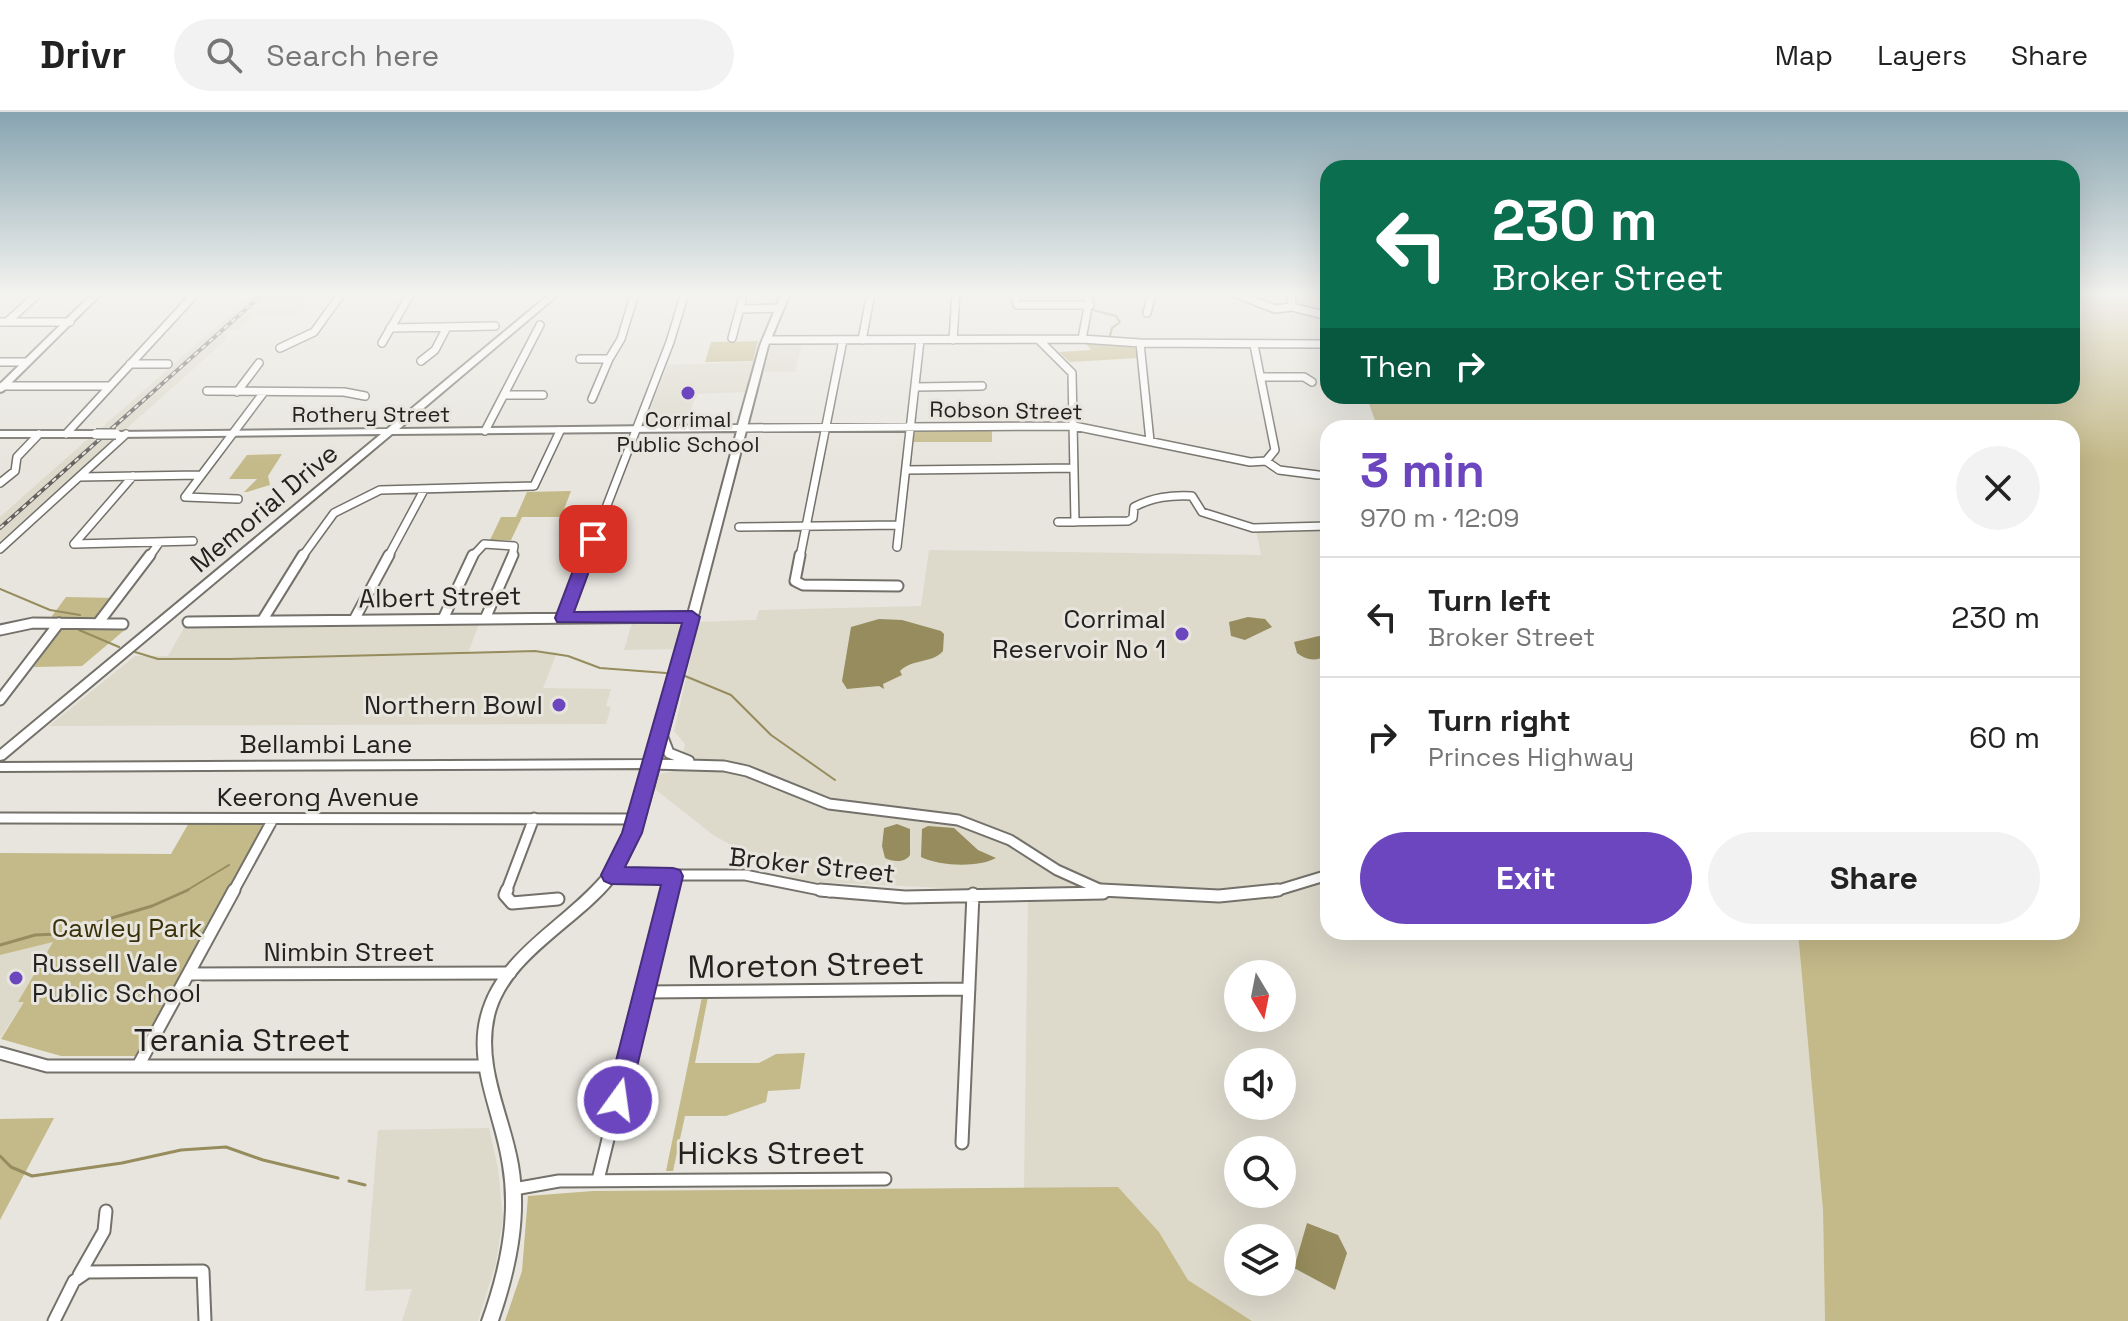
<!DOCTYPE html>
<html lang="en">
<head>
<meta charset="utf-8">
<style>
	body { margin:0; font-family:"Space Grotesk",sans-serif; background:#f2f2f2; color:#222; height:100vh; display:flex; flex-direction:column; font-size:30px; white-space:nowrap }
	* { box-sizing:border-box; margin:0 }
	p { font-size:26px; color:#767676 }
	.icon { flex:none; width:44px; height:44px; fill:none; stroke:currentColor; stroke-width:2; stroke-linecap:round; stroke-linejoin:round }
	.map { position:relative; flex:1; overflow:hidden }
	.sheet { position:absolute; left:1320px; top:308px; width:760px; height:520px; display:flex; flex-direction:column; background:#fff; border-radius:24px; box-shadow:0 8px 32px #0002 }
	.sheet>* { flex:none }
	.banner { position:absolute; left:1320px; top:48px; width:760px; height:244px; border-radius:24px; box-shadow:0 8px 32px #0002; background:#0b6e4f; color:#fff; overflow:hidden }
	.needle { width:52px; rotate:170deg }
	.buttons { position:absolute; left:1224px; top:848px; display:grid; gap:16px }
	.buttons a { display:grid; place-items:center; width:72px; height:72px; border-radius:50%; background:#fff; box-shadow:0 8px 32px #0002; font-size:40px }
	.pin { position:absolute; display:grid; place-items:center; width:68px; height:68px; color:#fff; margin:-34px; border-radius:16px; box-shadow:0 4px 12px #0006 }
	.me { position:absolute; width:88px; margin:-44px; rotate:14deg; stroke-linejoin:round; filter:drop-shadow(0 0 6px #0008) }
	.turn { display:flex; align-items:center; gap:28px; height:168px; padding:0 40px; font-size:36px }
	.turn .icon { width:104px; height:104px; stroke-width:2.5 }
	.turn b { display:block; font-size:56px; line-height:68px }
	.then { display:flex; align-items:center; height:76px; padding:0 40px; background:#0003; gap:16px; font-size:30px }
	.round { display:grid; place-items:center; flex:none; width:84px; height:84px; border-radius:42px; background:#f2f2f2 }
	.overview { display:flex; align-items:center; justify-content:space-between; height:136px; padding:0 40px }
	h1 { font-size:48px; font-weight:600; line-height:60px; color:#6b46bf }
	.primary-button { display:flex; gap:16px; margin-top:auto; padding:16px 40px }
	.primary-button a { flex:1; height:92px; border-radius:48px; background:#6b46bf; color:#fff; font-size:32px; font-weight:600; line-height:92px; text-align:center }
	.primary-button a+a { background:#f2f2f2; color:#222 }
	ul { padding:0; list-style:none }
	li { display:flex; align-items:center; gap:24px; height:120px; padding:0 40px; border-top:2px solid #e0e0e0 }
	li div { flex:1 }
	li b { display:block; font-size:30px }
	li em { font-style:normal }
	header { display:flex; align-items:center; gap:48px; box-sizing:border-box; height:112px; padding:0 40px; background:#fff; border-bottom:2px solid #e0e0e0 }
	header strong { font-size:38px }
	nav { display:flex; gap:44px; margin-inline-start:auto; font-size:28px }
	.search { width:560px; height:72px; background:#f2f2f2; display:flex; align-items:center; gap:20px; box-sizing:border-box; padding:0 28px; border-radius:44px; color:#767676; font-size:30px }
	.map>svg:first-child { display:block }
	.built { fill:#dddacc; fill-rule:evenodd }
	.green { fill:#c4b989 }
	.water { fill:#968c5d }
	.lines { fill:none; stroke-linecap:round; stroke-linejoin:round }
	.stream-far1 { stroke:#968c5d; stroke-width:2 }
	.stream { stroke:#968c5d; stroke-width:3 }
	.minor-far2-casing { stroke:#73716a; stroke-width:10 }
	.minor-far1-casing { stroke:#73716a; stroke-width:13 }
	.minor-casing { stroke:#73716a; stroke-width:15 }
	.major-casing { stroke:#73716a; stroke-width:4 }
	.minor-far2 { stroke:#fff; stroke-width:7 }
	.minor-far1 { stroke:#fff; stroke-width:9 }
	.minor { stroke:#fff; stroke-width:11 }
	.major { fill:#fff; fill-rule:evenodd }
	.rail-casing { stroke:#63625e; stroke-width:4 }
	.rail { stroke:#e7e5dd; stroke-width:2; stroke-dasharray:5; stroke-linecap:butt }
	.major-bridge-casing { stroke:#73716a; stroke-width:12; stroke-linecap:butt }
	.major-bridge { stroke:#fff; stroke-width:9 }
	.route { fill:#6b46bf; stroke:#462e7c; stroke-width:2 }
	.poi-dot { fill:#6b46bf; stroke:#e7e5dd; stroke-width:3 }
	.labels { text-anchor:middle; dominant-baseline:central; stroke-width:6; stroke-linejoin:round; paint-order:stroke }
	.far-street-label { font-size:22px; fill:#232220; stroke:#e7e5dd }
	.far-poi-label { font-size:22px; fill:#232220; stroke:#e7e5dd }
	.street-label { font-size:26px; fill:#232220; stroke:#e7e5dd }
	.poi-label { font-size:26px; fill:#232220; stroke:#e7e5dd; text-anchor:end }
	.park-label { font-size:26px; fill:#3a3108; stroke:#e7e5dd }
	.near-street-label { font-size:32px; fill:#232220; stroke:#e7e5dd }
</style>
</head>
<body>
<header>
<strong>Drivr</strong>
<div class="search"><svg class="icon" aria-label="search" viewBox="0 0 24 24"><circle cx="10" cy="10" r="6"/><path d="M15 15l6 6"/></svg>Search here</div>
<nav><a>Map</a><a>Layers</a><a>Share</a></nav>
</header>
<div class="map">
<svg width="2128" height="1209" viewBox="0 0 2128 1209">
	<rect width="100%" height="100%" fill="#e7e5dd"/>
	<path class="built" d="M254 181H314L298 203 253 205 237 218H228L224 221 227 227 125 318H99Z
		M772 230H803L795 260H764Z
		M754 250 745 280 696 282 686 313 644 311 668 253Z
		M89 326 114 328 0 432V405Z
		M1328 417V820H1798L1823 1098 1825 1209H1252L1188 1168 1159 1120 1118 1075 1024 1078 1028 780 797 769 713 723 655 677 659 662 679 658 685 632 674 619 699 510 756 508 759 498 921 494 929 438 1261 443 1256 418ZM1238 862H1282V906H1238ZM1238 950H1282V994H1238ZM1238 1038H1282V1082H1238ZM1238 1126H1282V1170H1238Z
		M632 511H683L676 537 624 538Z
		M479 512 468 541 557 540 543 576 611 577 606 594 611 595 606 612 49 614 135 544H168L184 516Z
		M54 829 19 890H24L0 926V843Z
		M489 1016 498 1056 503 1106 496 1151 478 1209H402L412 1177 365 1179 378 1018Z"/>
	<path class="green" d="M2072 181H2128V1209H1825L1823 1098 1798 820H2072V316H1378L1366 284H2072Z
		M758 229 753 249 705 250 711 230Z
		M1084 229 1136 234 1137 246 1070 250 1059 240 1091 238Z
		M992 317V330H913L915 318Z
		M282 342 268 364 270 373 247 380H244L257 367H229L247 343Z
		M571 379 561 405H522L511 428H490L501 405H516L527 380Z
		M66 485 114 486 97 507 49 508Z
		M60 515 127 516 82 554 34 555Z
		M190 709 267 711 139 944H61L1 927 24 890H18L53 830 0 843V741L171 742Z
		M702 885H708L695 951H759L776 942 805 941 800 977 768 979 766 990 726 1004H685L673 1059H666Z
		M54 1006 0 1108V1007Z
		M1118 1075 1159 1120 1188 1168 1252 1209H505L522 1159 528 1084 593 1079Z"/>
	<path class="water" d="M1248 505 1265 507 1272 515 1245 528 1231 524 1229 510Z
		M879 507 902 508 941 519 944 522 943 539C932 552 913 546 900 559L902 563 883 572 884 577 879 574 847 577 842 569 851 515Z
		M1319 524 1328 526V542C1317 550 1307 549 1297 541L1294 530Z
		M897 712 910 717V743C905 751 893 750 885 746L882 734 884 716Z
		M928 714 954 716 978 738 996 746C978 756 939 754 921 745L922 717Z
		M1307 1111 1338 1123 1347 1141 1335 1178 1294 1156Z"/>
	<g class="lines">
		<path class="stream-far1" d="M1093 198 1116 204 1120 210 1112 216 1110 224
			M0 477 50 498 80 503
			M79 518 119 535
			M135 540 158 547H229L535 539 568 544 600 556 666 561
			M685 564 731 583 771 623 835 668
			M184 780 229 753"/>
		<path class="stream" d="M0 833 35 823 58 822 152 794 188 778
			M0 1044 11 1055 32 1064 122 1051 181 1038 226 1035 263 1048 338 1066
			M349 1069 365 1073"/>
		<defs>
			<path id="minor-far2" d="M1014 181 1017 193H1090
				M1234 181 1275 197 1292 195 1291 181
				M1292 195 1328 204
				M740 197 780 196
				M1147 201 1152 181
				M0 210H70
				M7 210 39 181
				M390 216 495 214
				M732 226 742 189
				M1082 227 1089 190 1087 181
				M766 228 1082 227 1140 231 1327 232
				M862 228 871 181
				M953 228 956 181
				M1039 228 1072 261 1075 410
				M382 231 411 181
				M1140 231 1150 329
				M1254 233 1275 338 1266 349
				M280 236 314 220 342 181
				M580 247H609L621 227 635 181
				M421 249 435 238 447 215
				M0 250H27
				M130 252H168
				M1261 265H1304L1312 270
				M3 274H110
				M915 275 982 274
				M207 279 344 280 365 284
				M237 280 259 251
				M504 283H543
				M592 287 609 247
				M742 316 1074 314 1250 350 1266 349
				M485 319 540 213
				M66 322 196 181
				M1266 349 1279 358 1318 363
				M906 358 1074 356
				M133 364 74 432 193 429
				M79 365 200 363
				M0 371 15 359 17 345 39 322
				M238 387 185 385 264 280
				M1058 410 1128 409 1133 406 1134 395C1153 385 1171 383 1192 384L1202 400 1253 416 1328 414
				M739 415 899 413
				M897 435 920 228
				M0 437 126 322
				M149 445 159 431
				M302 445 334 401 380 378 534 374 560 319
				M388 445 424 378
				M472 445 484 432 514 434 512 445
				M587 445 670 230 685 181
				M800 445 843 228"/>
			<path id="minor-far1" d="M800 443 795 469 803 473 898 474
				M563 506 588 443
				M443 507 473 443
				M485 507 513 443
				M354 508 389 443
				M262 509 303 443
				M99 510 150 443
				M188 510 692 505
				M0 518 33 511 123 512
				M0 588 59 511
				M662 623 669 641 689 649
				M652 652 724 654 747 659 829 692 958 708 1010 728 1057 758 1106 780
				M0 706 636 707
				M611 763H745L830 780
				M233 780 273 707
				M506 780 534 706
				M669 780 673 764
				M1272 780 1328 763"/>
			<path id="minor" d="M507 778 505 783 512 791 558 787
				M820 778 905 785 1103 781
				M1101 778 1219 784 1278 778
				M189 862 510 861
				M644 880 969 877
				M0 941 47 954H487
				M138 954 234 778
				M962 1031 973 782
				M598 1068 669 778
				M514 1077 559 1069 885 1067
				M79 1163 104 1119 106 1099
				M54 1209 74 1169 87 1160 203 1159 205 1209"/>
			<path id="major" d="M93 181H102L3 279 0 280V272Z
				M551 181H560L399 317 738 313 760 234 782 181H790L768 234 657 662C647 699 637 738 614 769 578 814 508 846 494 904 482 955 510 1004 518 1053 527 1106 515 1159 498 1209H482C500 1159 512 1106 503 1053 496 1004 468 954 481 904 497 840 564 810 603 763 628 734 637 693 647 656L0 659V651L649 648 737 319 392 322 4 647 0 648V638L381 322 116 325 113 324V320L387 317Z
				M0 319H96L100 322 96 325H0Z"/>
		</defs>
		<use href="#minor-far2" class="minor-far2-casing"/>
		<use href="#minor-far1" class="minor-far1-casing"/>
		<use href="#minor" class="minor-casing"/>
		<use href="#major" class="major-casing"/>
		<use href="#minor-far2" class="minor-far2"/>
		<use href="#minor-far1" class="minor-far1"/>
		<use href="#minor" class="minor"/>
		<use href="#major" class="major"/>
		<defs>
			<path id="rail" d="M0 416 264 181"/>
		</defs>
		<use href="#rail" class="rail-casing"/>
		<use href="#rail" class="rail"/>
		<defs>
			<path id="major-bridge" d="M96 322H116"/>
		</defs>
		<use href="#major-bridge" class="major-bridge-casing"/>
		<use href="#major-bridge" class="major-bridge"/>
	</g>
	<linearGradient id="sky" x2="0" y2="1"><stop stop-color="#87a4b0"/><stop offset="0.52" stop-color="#f4f3f0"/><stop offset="1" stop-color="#f4f3f0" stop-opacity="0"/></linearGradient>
	<rect width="2128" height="351" fill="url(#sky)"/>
	<path class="route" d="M593 422 601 427 574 500 692 499 700 505 642 721 625 755 673 756 680 758 683 764 629 988 626 996 618 999 610 996 606 988 661 773 611 772 604 769 601 763 622 721 682 511 557 510 555 506 585 427Z"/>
	<g class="poi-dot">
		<circle cx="688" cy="281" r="8"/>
		<circle cx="1182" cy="522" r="8"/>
		<circle cx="559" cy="593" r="8"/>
		<circle cx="16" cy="866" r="8"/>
	</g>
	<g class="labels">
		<g class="far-street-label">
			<text transform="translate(1006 298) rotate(1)">Robson Street</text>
			<text x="371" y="302">Rothery Street</text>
		</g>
		<g class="far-poi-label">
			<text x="688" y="307">Corrimal<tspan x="688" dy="25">Public School</tspan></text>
		</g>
		<g class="street-label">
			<text transform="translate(264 396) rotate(-40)">Memorial Drive</text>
			<text transform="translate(440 485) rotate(-1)">Albert Street</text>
			<text x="326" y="632">Bellambi Lane</text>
			<text x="318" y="685">Keerong Avenue</text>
			<text transform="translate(812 753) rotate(6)">Broker Street</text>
			<text x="349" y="840">Nimbin Street</text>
		</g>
		<g class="poi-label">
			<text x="1166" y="507">Corrimal<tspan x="1166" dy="30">Reservoir No 1</tspan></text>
			<text x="543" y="593">Northern Bowl</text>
			<text x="32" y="851" text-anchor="start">Russell Vale<tspan x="32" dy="30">Public School</tspan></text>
		</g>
		<g class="park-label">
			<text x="127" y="816">Cawley Park</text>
		</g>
		<g class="near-street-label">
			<text transform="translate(806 853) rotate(-1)">Moreton Street</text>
			<text x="242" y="928">Terania Street</text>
			<text x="771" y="1041">Hicks Street</text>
		</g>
	</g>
</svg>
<div class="buttons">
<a><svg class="needle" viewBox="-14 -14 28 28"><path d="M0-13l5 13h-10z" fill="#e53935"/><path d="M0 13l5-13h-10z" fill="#767676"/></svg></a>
<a><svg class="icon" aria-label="sound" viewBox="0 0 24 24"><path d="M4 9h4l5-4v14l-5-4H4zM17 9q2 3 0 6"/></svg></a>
<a><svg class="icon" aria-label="search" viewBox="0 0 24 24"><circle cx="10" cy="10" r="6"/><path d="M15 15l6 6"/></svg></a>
<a><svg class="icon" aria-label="layers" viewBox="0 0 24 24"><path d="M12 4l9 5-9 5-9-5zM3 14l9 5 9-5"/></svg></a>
</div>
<div class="pin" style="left:593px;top:427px;background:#d93025"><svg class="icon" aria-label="arrive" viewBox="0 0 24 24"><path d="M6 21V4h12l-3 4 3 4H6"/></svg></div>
<svg class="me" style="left:618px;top:988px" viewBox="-20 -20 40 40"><circle r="17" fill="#6b46bf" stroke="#fff" stroke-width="3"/><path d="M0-11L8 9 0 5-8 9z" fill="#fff"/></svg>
<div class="banner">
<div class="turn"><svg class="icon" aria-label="left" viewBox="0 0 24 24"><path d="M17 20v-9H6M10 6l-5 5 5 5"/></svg><div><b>230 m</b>Broker Street</div></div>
<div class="then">Then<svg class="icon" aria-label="right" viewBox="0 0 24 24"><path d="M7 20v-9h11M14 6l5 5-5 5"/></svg></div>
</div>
<section class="sheet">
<div class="overview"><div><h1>3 min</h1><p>970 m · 12:09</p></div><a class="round"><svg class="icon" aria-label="close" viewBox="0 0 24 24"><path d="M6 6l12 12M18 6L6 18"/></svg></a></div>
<ul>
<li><svg class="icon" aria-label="left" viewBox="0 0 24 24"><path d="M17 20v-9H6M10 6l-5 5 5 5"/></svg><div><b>Turn left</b><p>Broker Street</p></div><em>230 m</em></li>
<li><svg class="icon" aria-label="right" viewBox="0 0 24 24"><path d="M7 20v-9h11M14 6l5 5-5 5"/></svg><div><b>Turn right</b><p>Princes Highway</p></div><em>60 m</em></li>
</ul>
<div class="primary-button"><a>Exit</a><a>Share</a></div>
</section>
</div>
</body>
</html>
